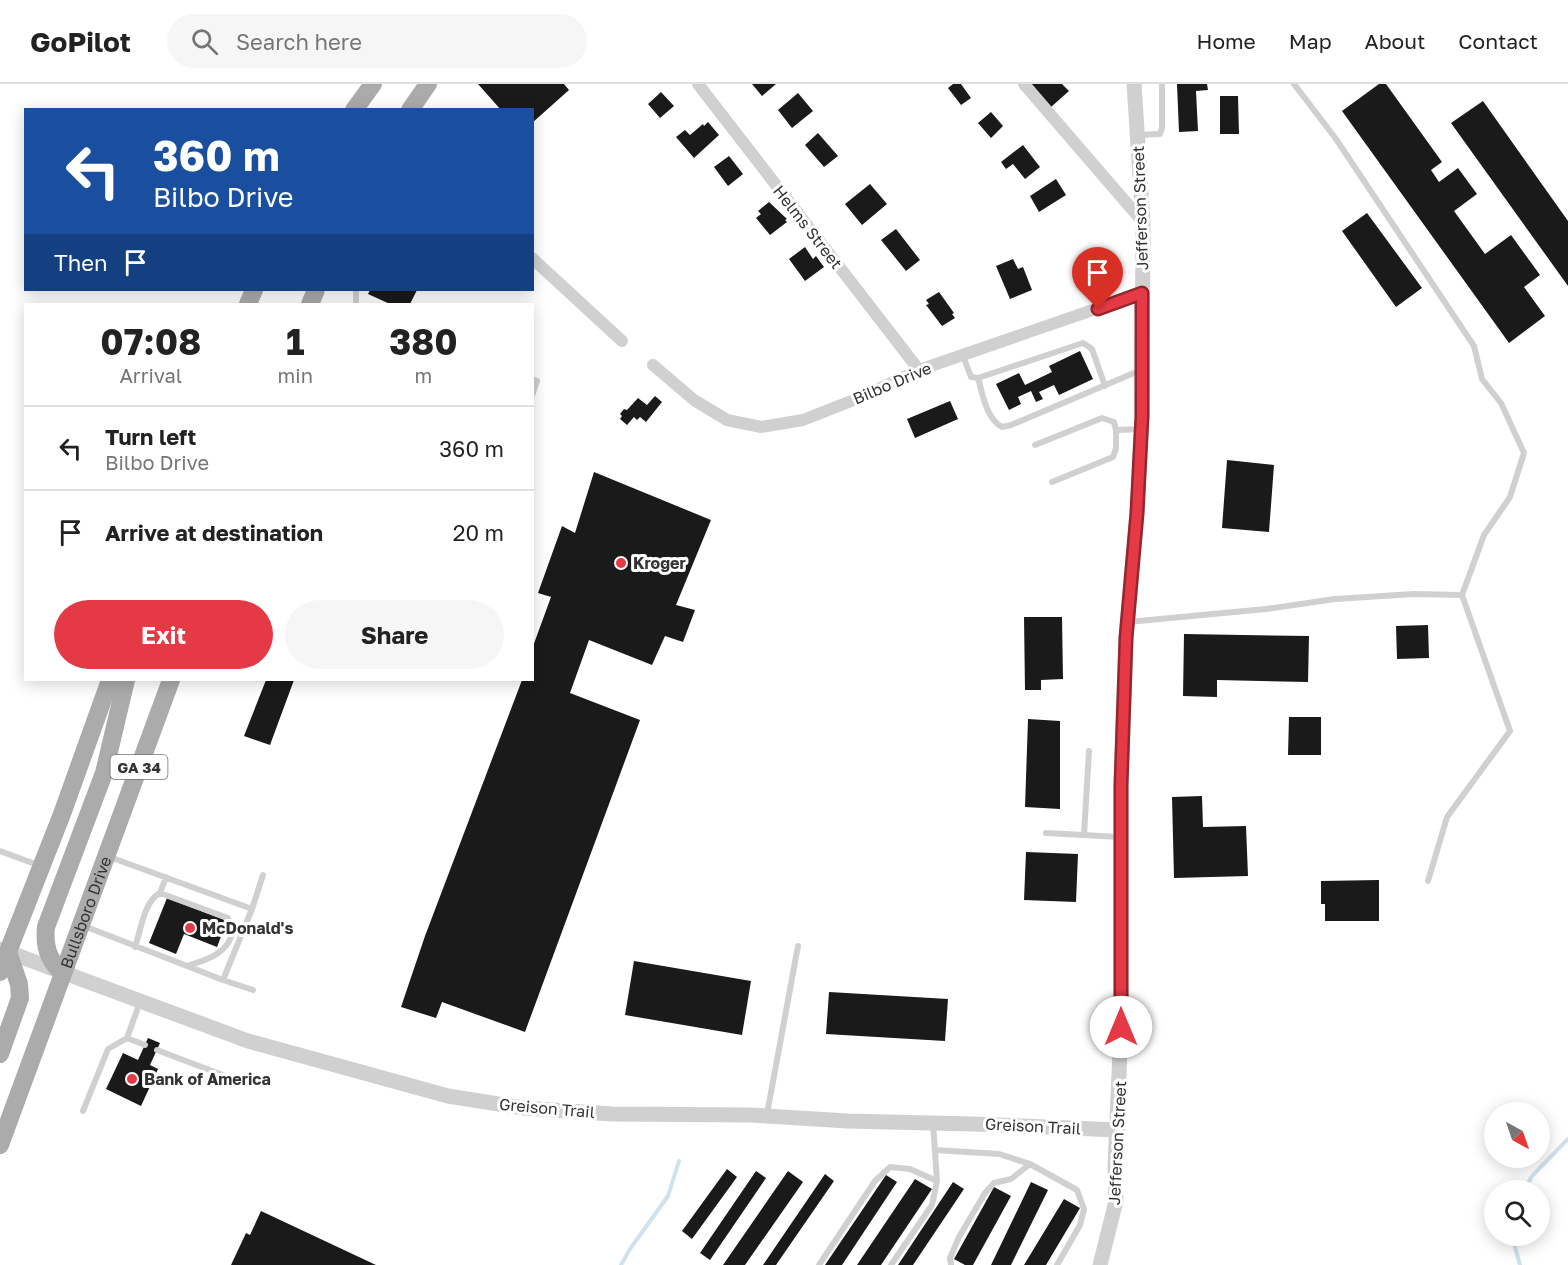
<!DOCTYPE html>
<html lang="en">
<head>
<meta charset="utf-8">
<style>
	body { margin:0; font-family:"Golos Text",sans-serif; background:#f6f6f6; color:#222; height:100vh; display:flex; flex-direction:column; font-size:22px; white-space:nowrap }
	* { box-sizing:border-box; margin:0 }
	p { font-size:20px; color:#767676 }
	.icon { flex:none; width:33px; height:33px; fill:none; stroke:currentColor; stroke-width:2; stroke-linecap:round; stroke-linejoin:round }
	.map { position:relative; flex:1; overflow:hidden }
	.side { position:absolute; left:24px; top:219px; width:510px; height:378px; display:flex; flex-direction:column; background:#fff; border-radius:0px; box-shadow:0 3px 15px #0003 }
	.side>* { flex:none }
	.top-card { position:absolute; left:24px; top:24px; width:510px; height:183px; border-radius:0px; box-shadow:0 3px 15px #0003; background:#1a4fa0; color:#fff; overflow:hidden }
	.needle { width:39px; rotate:140deg }
	.fabs { position:absolute; left:1484px; top:1018px; display:grid; gap:12px }
	.fabs a { display:grid; place-items:center; width:66px; height:66px; border-radius:50%; background:#fff; box-shadow:0 3px 15px #0003; font-size:30px }
	.pin { position:absolute; display:grid; place-items:center; width:51px; height:51px; color:#fff; margin:-62px -26px; border-radius:50% 50% 50% 0; rotate:-45deg; box-shadow:0 0 6px #0007 }
	.pin .icon { rotate:45deg }
	.me { position:absolute; width:66px; margin:-33px; rotate:0deg; stroke-linejoin:round; filter:drop-shadow(0 0 4px #0008) }
	.turn { display:flex; align-items:center; gap:21px; height:126px; padding:0 30px; font-size:27px }
	.turn .icon { width:78px; height:78px; stroke-width:2.5 }
	.turn b { display:block; font-size:42px; line-height:51px }
	.then { display:flex; align-items:center; height:57px; padding:0 30px; background:#0003; gap:12px; font-size:22px }
	.eta { display:flex; justify-content:space-evenly; align-items:center; height:102px; text-align:center }
	.eta b { font-size:36px; font-weight:700; line-height:42px }
	.primary-button { display:flex; gap:12px; margin-top:auto; padding:12px 30px }
	.primary-button a { flex:1; height:69px; border-radius:36px; background:#e63946; color:#fff; font-size:24px; font-weight:700; line-height:69px; text-align:center }
	.primary-button a+a { background:#f6f6f6; color:#222 }
	ul { padding:0; list-style:none }
	li { display:flex; align-items:center; gap:18px; height:84px; padding:0 30px; border-top:2px solid #e0e0e0 }
	li div { flex:1 }
	li b { display:block; font-size:22px }
	li em { font-style:normal }
	header { display:flex; align-items:center; gap:36px; box-sizing:border-box; height:84px; padding:0 30px; background:#fff; border-bottom:2px solid #e0e0e0 }
	header strong { font-size:28px }
	nav { display:flex; gap:33px; margin-inline-start:auto; font-size:21px }
	.search { width:420px; height:54px; background:#f6f6f6; display:flex; align-items:center; gap:15px; box-sizing:border-box; padding:0 21px; border-radius:33px; color:#767676; font-size:22px }
	.map>svg:first-child { display:block }
	.lines { fill:none; stroke-linecap:round; stroke-linejoin:round }
	.stream { stroke:#cfe2ee; stroke-width:4 }
	.building { fill:#1a1a1a }
	.service { stroke:#d0d0d0; stroke-width:6 }
	.minor { stroke:#d0d0d0; stroke-width:12 }
	.tertiary { stroke:#d0d0d0; stroke-width:15 }
	.primary { stroke:#ababab; stroke-width:18 }
	.route-casing { stroke:#96252e; stroke-width:15 }
	.route { stroke:#e63946; stroke-width:10 }
	.poi-dot { fill:#e63946; stroke:#fff; stroke-width:2 }
	.labels { text-anchor:middle; dominant-baseline:central; stroke-width:6; stroke-linejoin:round; paint-order:stroke }
	.shield { fill:#fff; stroke:#707070; stroke-width:1.5 }
	.shield-label { font-size:15px; font-weight:bold; fill:#333 }
	.street-label { font-size:16px; fill:#333; stroke:#fff }
	.poi-label { font-size:16px; font-weight:bold; fill:#333; stroke:#fff; text-anchor:start }
</style>
</head>
<body>
<header>
<strong>GoPilot</strong>
<div class="search"><svg class="icon" aria-label="search" viewBox="0 0 24 24"><circle cx="10" cy="10" r="6"/><path d="M15 15l6 6"/></svg>Search here</div>
<nav><a>Home</a><a>Map</a><a>About</a><a>Contact</a></nav>
</header>
<div class="map">
<svg width="1568" height="1181" viewBox="0 0 1568 1181">
	<rect width="100%" height="100%" fill="#fff"/>
	<g class="lines">
		<path class="stream" d="M1524 1107 1532 1092 1568 1055
			M1512 1152 1520 1181
			M621 1181 630 1165 668 1112 679 1077"/>
	</g>
	<path class="building" d="M478 0H564L569 6 532 39V26H501Z
		M752 0H776L762 12Z
		M953 0H961L971 14 961 21 948 4Z
		M1031 0H1062L1069 7 1051 23Z
		M1177 0H1207L1208 6 1196 7 1198 47 1179 48Z
		M1379 0H1386L1442 78 1431 86 1439 98 1458 84 1477 110 1454 127 1485 170 1511 151 1540 191 1524 203 1545 232 1509 259 1342 27Z
		M661 8 674 22 660 34 648 20Z
		M798 9 813 27 792 44 778 26Z
		M1220 12H1238L1239 50H1220Z
		M1483 17 1568 137V202L1451 39Z
		M991 28 1003 42 991 54 978 39Z
		M708 38 719 51 694 74 676 53 685 46 690 51 703 40 704 42Z
		M818 49 838 72 824 83 805 61Z
		M1023 61 1040 83 1025 95 1013 80 1006 85 1001 78Z
		M729 72 743 90 728 102 714 83Z
		M1056 95 1066 111 1039 128 1030 112Z
		M870 100 887 120 862 141 845 120Z
		M769 118 787 135 785 136 787 138 770 151 756 134 761 130 758 127Z
		M1367 129 1422 204 1396 223 1342 147Z
		M896 145 920 176 906 187 881 156Z
		M805 163 813 175 816 172 824 183 805 197 789 175Z
		M1013 175 1018 185 1023 183 1032 206 1010 215 996 182Z
		M370 206H417L410 220H390L368 210Z
		M939 208 954 229 952 230 955 234 942 242 926 221 929 220 926 216Z
		M1080 267 1093 295 1059 311 1054 301 1039 308 1043 315 1036 318 1031 307 1018 313 1021 320 1009 326 996 300 1019 289 1025 301 1052 288 1049 282Z
		M655 312 662 318 646 338 640 333 637 336 634 333 627 341 620 335 622 332 620 330 624 325 627 326 638 314 647 321Z
		M950 317 958 335 915 354 907 335Z
		M1227 376 1274 381 1269 448 1222 444Z
		M594 388 711 436 676 521 695 526 683 558 665 552 652 581 589 556 570 609 640 636 525 948 442 918 436 934 401 923 425 852 522 596H532V565L551 513 538 509 562 442 575 449Z
		M1024 533H1062L1063 595 1041 596V606H1025Z
		M1428 541 1429 574 1397 575 1396 542Z
		M1184 550 1309 552 1308 598 1217 596V613L1183 612Z
		M266 596H294L270 661 244 652Z
		M1289 633H1321V671H1288Z
		M1028 635 1060 637V725L1025 723Z
		M1202 712 1203 743 1246 742 1248 792 1174 794 1172 713Z
		M1026 768 1078 770 1076 818 1024 816Z
		M1379 796V837H1325V820H1321V797Z
		M167 814 227 837 217 863 184 850 176 870 149 859Z
		M634 877 751 897 742 951 625 931Z
		M829 908 948 915 945 957 826 950Z
		M148 954 160 959 150 981 158 985 141 1022 106 1005 123 969 138 976Z
		M727 1085 737 1093 692 1155 682 1147Z
		M756 1087 766 1094 710 1176 700 1169Z
		M788 1087 803 1098 745 1181H723Z
		M825 1090 834 1097 776 1181H763Z
		M886 1091 897 1098 842 1181H825Z
		M915 1095 932 1105 881 1181H857Z
		M953 1098 964 1105 913 1181H898Z
		M1031 1098 1048 1106 1011 1181H991Z
		M994 1103 1011 1112 973 1181H965L954 1175Z
		M1064 1115 1080 1124 1046 1181H1024Z
		M261 1127 376 1181H231L246 1149 250 1151Z"/>
	<g class="lines">
		<path class="service" d="M1294 0 1336 55 1474 262 1482 295 1501 319 1524 369 1510 413 1484 451 1462 511
			M1138 51 1160 50 1162 44V0
			M356 206V220
			M963 272 971 293 978 294 1083 259 1092 265 1105 302
			M978 294C983 311 986 334 1002 343L1011 341 1141 286
			M532 295 537 297 532 311
			M1035 361 1102 334 1114 338 1116 346 1141 345
			M1052 398 1113 373 1116 364V346
			M1128 538 1266 525 1335 515 1414 510 1462 511 1510 647 1447 733 1428 797
			M1046 749 1120 753
			M1084 751 1089 667
			M0 767 38 781
			M160 809 166 793
			M252 825 263 791
			M84 842 223 896 252 825 107 772
			M135 863C141 846 144 817 160 809L228 834 233 845C230 869 207 876 187 882
			M223 896 253 906
			M127 954 145 961
			M157 966 233 995
			M83 1027 108 965 127 954 140 918
			M767 1030 798 862
			M935 1066 999 1070 1030 1080 1077 1106 1084 1125 1080 1141 1057 1181
			M819 1181 875 1097 890 1083 910 1085 937 1097
			M891 1181 932 1121 937 1097 933 1039
			M951 1181 950 1174 959 1153 985 1109 994 1099 1011 1095 1030 1080"/>
		<path class="minor" d="M698 0 919 286
			M1024 0 1143 138
			M532 174 622 257
			M653 281 694 316 727 336 761 343 803 336 864 312 919 286 1142 209"/>
		<path class="tertiary" d="M0 865 248 957 448 1012 524 1024 612 1030 750 1031 848 1037 973 1040 1118 1046
			M1100 1181 1116 1117 1115 1083 1121 943V701L1126 554 1137 429 1142 332 1143 138 1134 0"/>
		<g class="primary">
			<path d="M354 26 373 0"/>
			<path d="M410 26 428 0"/>
			<path d="M248 220 254 206"/>
			<path d="M310 220 316 206"/>
			<path d="M0 888 62 730 110 596"/>
			<path d="M63 889C48 877 44 861 46 843L104 689 126 596"/>
			<path d="M0 970 20 914 19 900 8 868"/>
			<path id="s1" d="M0 1061 171 596"/>
		</g>
	</g>
	<g class="lines">
		<defs>
			<path id="route" d="M1098 225 1142 209V332L1137 429 1126 554 1121 701V943"/>
		</defs>
		<use href="#route" class="route-casing"/>
		<use href="#route" class="route"/>
	</g>
	<g class="poi-dot">
		<circle cx="621" cy="479" r="6"/>
		<circle cx="190" cy="844" r="6"/>
		<circle cx="132" cy="995" r="6"/>
	</g>
	<g class="labels">
		<rect class="shield" x="110.5" y="671" width="57" height="24" rx="4.5"/>
		<g class="shield-label">
			<text x="139" y="683">GA 34</text>
		</g>
		<g class="street-label">
			<text transform="translate(1140 124) rotate(-92)">Jefferson Street</text>
			<text transform="translate(808 143) rotate(52)">Helms Street</text>
			<text transform="translate(892 299) rotate(-23)">Bilbo Drive</text>
			<text stroke="none"><textPath href="#s1" startOffset="248">Bullsboro Drive</textPath></text>
			<text transform="translate(547 1024) rotate(5)">Greison Trail</text>
			<text transform="translate(1033 1042) rotate(3)">Greison Trail</text>
			<text transform="translate(1117 1059) rotate(-87)">Jefferson Street</text>
		</g>
		<g class="poi-label">
			<text x="633" y="479">Kroger</text>
			<text x="202" y="844">McDonald's</text>
			<text x="144" y="995">Bank of America</text>
		</g>
	</g>
</svg>
<div class="fabs">
<a><svg class="needle" viewBox="-14 -14 28 28"><path d="M0-13l5 13h-10z" fill="#e53935"/><path d="M0 13l5-13h-10z" fill="#767676"/></svg></a>
<a><svg class="icon" aria-label="search" viewBox="0 0 24 24"><circle cx="10" cy="10" r="6"/><path d="M15 15l6 6"/></svg></a>
</div>
<div class="pin" style="left:1098px;top:225px;background:#d93025"><svg class="icon" aria-label="arrive" viewBox="0 0 24 24"><path d="M6 21V4h12l-3 4 3 4H6"/></svg></div>
<svg class="me" style="left:1121px;top:943px" viewBox="-20 -20 40 40"><circle r="19" fill="#fff"/><path d="M0-13L10 11 0 6-10 11z" fill="#e63946"/></svg>
<div class="top-card">
<div class="turn"><svg class="icon" aria-label="left" viewBox="0 0 24 24"><path d="M17 20v-9H6M10 6l-5 5 5 5"/></svg><div><b>360 m</b>Bilbo Drive</div></div>
<div class="then">Then<svg class="icon" aria-label="arrive" viewBox="0 0 24 24"><path d="M6 21V4h12l-3 4 3 4H6"/></svg></div>
</div>
<section class="side">
<div class="eta">
<div><b>07:08</b><p>Arrival</p></div>
<div><b>1</b><p>min</p></div>
<div><b>380</b><p>m</p></div>
</div>
<ul>
<li><svg class="icon" aria-label="left" viewBox="0 0 24 24"><path d="M17 20v-9H6M10 6l-5 5 5 5"/></svg><div><b>Turn left</b><p>Bilbo Drive</p></div><em>360 m</em></li>
<li><svg class="icon" aria-label="arrive" viewBox="0 0 24 24"><path d="M6 21V4h12l-3 4 3 4H6"/></svg><div><b>Arrive at destination</b></div><em>20 m</em></li>
</ul>
<div class="primary-button"><a>Exit</a><a>Share</a></div>
</section>
</div>
</body>
</html>
